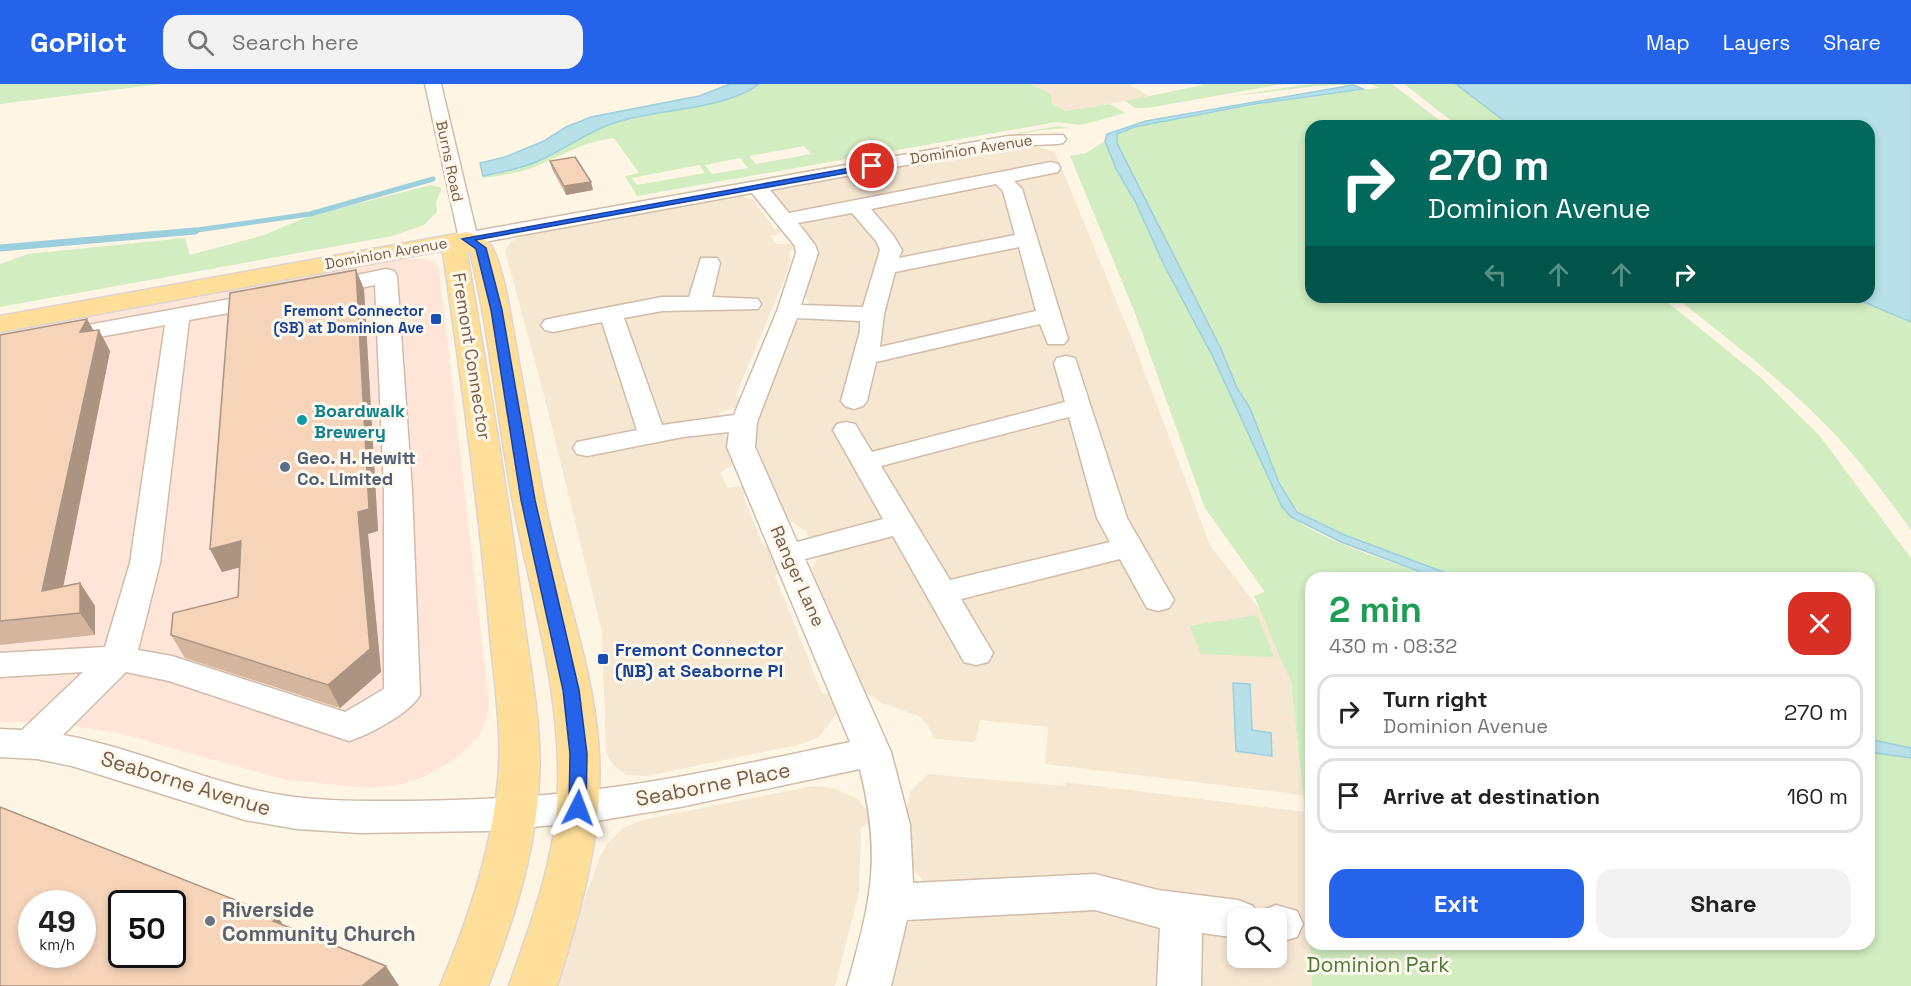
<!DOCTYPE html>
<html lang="en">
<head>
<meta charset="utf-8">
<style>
	body { margin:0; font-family:"Space Grotesk",sans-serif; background:#f2f2f2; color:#222; height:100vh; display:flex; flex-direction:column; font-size:22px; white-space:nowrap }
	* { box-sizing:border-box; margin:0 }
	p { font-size:20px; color:#767676 }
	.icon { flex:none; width:33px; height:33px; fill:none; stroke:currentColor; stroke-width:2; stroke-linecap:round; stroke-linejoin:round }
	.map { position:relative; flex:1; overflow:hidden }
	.details { position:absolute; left:1305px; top:488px; width:570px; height:378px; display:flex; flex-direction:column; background:#fff; border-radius:18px; box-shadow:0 3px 9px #0003 }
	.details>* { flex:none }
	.top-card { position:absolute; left:1305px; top:36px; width:570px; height:183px; border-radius:18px; box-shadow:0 3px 9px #0003; background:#00695c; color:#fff; overflow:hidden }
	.fabs { position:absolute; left:1227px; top:824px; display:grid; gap:12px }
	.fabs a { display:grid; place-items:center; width:60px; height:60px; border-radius:12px; background:#fff; box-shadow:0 3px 9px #0003; font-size:30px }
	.speed { position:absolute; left:18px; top:806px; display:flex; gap:12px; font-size:30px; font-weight:700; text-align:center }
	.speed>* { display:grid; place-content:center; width:78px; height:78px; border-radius:50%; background:#fff; box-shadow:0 3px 9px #0003; line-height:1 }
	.speed small { font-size:15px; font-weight:400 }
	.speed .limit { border:3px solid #111; border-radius:9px; background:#fff; color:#111 }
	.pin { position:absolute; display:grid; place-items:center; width:51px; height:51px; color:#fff; margin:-26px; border:3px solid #fff; border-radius:50%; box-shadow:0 2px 6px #0007 }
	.me { position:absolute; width:66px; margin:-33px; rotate:3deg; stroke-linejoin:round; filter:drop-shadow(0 0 4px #0008) }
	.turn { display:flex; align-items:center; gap:21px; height:126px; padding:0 24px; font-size:27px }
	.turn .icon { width:78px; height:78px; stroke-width:2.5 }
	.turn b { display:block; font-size:42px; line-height:51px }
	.lanes { display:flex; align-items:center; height:57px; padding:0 24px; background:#0003; justify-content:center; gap:30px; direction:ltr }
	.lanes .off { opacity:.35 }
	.round { display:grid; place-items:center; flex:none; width:63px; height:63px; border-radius:18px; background:#f2f2f2 }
	.head { display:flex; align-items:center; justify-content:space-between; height:102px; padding:0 24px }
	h1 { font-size:36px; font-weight:700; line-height:45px; color:#1e9e55 }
	.cta { display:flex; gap:12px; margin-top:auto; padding:12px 24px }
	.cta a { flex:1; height:69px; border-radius:18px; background:#2563eb; color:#fff; font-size:24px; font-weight:700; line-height:69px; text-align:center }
	.cta a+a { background:#f2f2f2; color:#222 }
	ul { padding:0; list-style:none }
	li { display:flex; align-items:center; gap:18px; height:75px; margin:0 12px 9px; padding:0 12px; border:3px solid #e0e0e0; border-radius:18px }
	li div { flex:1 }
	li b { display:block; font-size:22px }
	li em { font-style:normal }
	header { display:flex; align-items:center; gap:36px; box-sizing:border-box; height:84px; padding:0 30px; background:#2563eb; color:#fff }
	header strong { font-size:28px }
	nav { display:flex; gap:33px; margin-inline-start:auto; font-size:21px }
	.search { width:420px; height:54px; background:#f2f2f2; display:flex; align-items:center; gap:15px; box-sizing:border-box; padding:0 21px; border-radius:18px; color:#767676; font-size:22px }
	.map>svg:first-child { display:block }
	.residential { fill:#f6e7d2; fill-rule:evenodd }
	.commercial { fill:#ffe5d7 }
	.green { fill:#d1edc1; fill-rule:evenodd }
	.water { fill:#b7e0e9; stroke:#9ccfdc; stroke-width:1.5 }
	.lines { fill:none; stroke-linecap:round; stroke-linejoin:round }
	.stream-far1 { stroke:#9ccfdc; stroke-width:5 }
	.stream { stroke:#9ccfdc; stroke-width:7 }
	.minor-casing { stroke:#d0bca9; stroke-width:3 }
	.major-casing { stroke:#dcd4cf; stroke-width:3 }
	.minor { fill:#fff; fill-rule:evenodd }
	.major { fill:#ffde9a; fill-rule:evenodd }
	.wall { fill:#d4b69f }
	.shaded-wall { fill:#ac9482 }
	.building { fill:#f6d4b9; stroke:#ac9482; stroke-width:1.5; fill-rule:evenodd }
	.route { fill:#2563eb; stroke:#184099; stroke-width:1.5 }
	.transit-dot { fill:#1a4fb4; stroke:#fff8ec; stroke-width:2 }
	.culture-dot { fill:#0f9aa8; stroke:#fff8ec; stroke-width:2 }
	.service-dot { fill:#5c6f8a; stroke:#fff8ec; stroke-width:2 }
	.worship-dot { fill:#6b7280; stroke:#fff8ec; stroke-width:2 }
	.labels { text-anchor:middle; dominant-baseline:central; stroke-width:6; stroke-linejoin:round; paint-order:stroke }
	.far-street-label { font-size:15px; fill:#795b47; stroke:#fff8ec }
	.far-transit-label { font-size:15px; font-weight:bold; fill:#164399; stroke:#fff8ec; text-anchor:end }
	.street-label { font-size:18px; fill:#795b47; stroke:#fff8ec }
	.culture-label { font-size:18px; font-weight:bold; fill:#0d838f; stroke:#fff8ec; text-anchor:start }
	.service-label { font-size:18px; font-weight:bold; fill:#4e5e75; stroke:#fff8ec; text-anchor:start }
	.transit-label { font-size:18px; font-weight:bold; fill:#164399; stroke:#fff8ec; text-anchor:start }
	.near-street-label { font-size:21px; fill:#795b47; stroke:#fff8ec }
	.near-worship-label { font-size:21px; font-weight:bold; fill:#5b616d; stroke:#fff8ec; text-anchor:start }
	.near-park-label { font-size:21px; fill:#4b7a3c; stroke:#fff8ec }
</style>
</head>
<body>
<header>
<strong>GoPilot</strong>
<div class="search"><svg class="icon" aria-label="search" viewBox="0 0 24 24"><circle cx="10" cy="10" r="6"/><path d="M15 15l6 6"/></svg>Search here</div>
<nav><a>Map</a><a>Layers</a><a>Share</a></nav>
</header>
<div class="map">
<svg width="1911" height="902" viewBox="0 0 1911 902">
	<rect width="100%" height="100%" fill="#fef5e4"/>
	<path class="residential" d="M1031 0H1128L1151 13 1065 27 1051 19 1050 10Z
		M1016 61H1031L1055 68 1132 255 1210 461 1263 530 1291 598 1303 711 1045 680 1048 643 980 636 976 656 973 658 935 655 927 640 918 632 882 619 863 607 814 497 813 483 818 474 806 447 789 436 754 358 755 341 791 241 804 235 809 219 803 210 801 144 804 139 794 127 783 124 772 108 778 105Z
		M739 112 758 116 754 118 775 145H782L780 149 771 152 777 160H791L797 164 790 167V178L783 198 736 311 743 316 737 323 720 328 712 345 730 354 736 379 721 388 727 404 741 402 750 406 743 411 763 462 774 464 783 486 775 492 822 609 835 610 836 631 819 653 802 660 647 692 626 691 613 681 606 668 602 548 544 311 505 167 510 158 530 149Z
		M928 690 1065 702V698L1305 728 1312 902H888L901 849 906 841 918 834 922 795 912 786 903 741 910 708ZM1238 834H1276V873H1238Z
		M813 702 834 704 859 716 873 736 861 744 859 808 835 902H552L600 773 607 760 623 744 646 735Z"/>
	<path class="commercial" d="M402 175H426L435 179 439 185 489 619 487 633 479 652 457 674 426 692 402 700 371 704 286 696 118 649 52 638H0V248Z"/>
	<path class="green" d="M0 0H161L0 20Z
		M759 0H1031L1051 10V19L1065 27 1110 20 1125 29 1081 41 1057 38 637 112 625 92 639 89 614 54C584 57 562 72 534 83 518 89 501 92 484 94L483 92C501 88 519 85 536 78 563 67 586 48 614 39 654 25 726 26 759 0ZM804 62 811 70 756 80 749 72ZM740 74 748 84 712 90 705 81ZM699 81 705 89 637 101 632 94Z
		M1199 0H1283L1147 24H1135L1125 17 1203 1Z
		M1310 0H1392L1447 42H1311V213H1661L1760 293 1819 351 1911 474V664L1869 655V494L1457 493 1342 450 1305 433 1291 420 1279 399 1250 324 1237 304 1221 265 1117 59V50L1134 43 1313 11 1379 4 1371 0 1317 2 1225 13Z
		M1404 0H1473L1711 42H1458Z
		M1059 42 1069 44 1043 46 565 129Z
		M1105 57 1116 85 1135 117 1164 181 1214 273 1282 423C1309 455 1393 478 1434 493L1311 494V860H1869V668L1911 674V902H1312L1305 728 1291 598 1254 512 1265 508 1205 424 1135 229 1070 72 1086 69Z
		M431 101 442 104 436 118 437 128 424 141 392 152 0 223V180L28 170 185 154 190 171 264 151 309 132Z
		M1911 165V446C1885 410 1859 375 1828 343 1781 295 1728 255 1675 213H1869Z
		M1257 531 1274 573 1201 570 1190 542Z"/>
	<path class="water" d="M730 0H759C726 26 654 25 614 39 586 48 563 67 536 78 519 85 501 88 483 92L480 79 505 73 544 57 566 43 591 33 699 12Z
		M1456 0H1911V238L1852 213H1869V42H1511Z
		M1353 1 1363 5 1255 20 1134 43 1117 50V59L1221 265 1237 304 1250 324 1279 399 1297 428 1342 450 1457 493H1434L1341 458 1291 433 1282 423 1213 273 1164 181 1135 117 1116 85 1105 57 1107 50 1146 37Z
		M1233 599 1250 600 1252 646 1271 649 1272 672 1236 667Z
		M1869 655 1911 664V674L1869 668Z"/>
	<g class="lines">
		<path class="stream-far1" d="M183 148 310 130 433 95"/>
		<path class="stream" d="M0 164 195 147"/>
		<defs>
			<path id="minor" d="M425 0H441L476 147 1009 52 1063 51 1066 55 1063 59 1057 60 1009 62 770 106 789 129 1051 78 1058 80 1060 84 1058 88 1014 97 1022 105 1068 255 1064 260H1048L1040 240 876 278 867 317 863 322 854 325 845 322 841 317 860 247V237L797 234 757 338 755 363 797 458 883 435 833 346 837 340 846 338 855 340 872 368 1065 318 1054 279 1057 274 1066 272 1075 274 1127 434 1174 516 1169 524 1158 527 1147 524 1120 475 961 515 993 569 988 578 976 581 964 578 893 452 805 475 891 668 910 741 913 799 1095 790 1158 806 1238 816 1253 822 1258 833 1261 827 1276 821 1297 827 1303 840 1297 853 1276 859V834H1238V854L1202 849 1201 902H1157L1160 844 1095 826 907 836 891 902H847C871 817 882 774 860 685L680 723 590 738 486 747 360 749 297 745 245 736 72 682 37 675 0 673V645L22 646 83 588 0 593V569L105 563 130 479 165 241 0 271V257L268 208 276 210 279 215 276 220 268 222 189 236 160 479 138 566 172 572 345 628 384 605V406L375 201 321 212 313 210 310 205 313 200 386 185 394 187 397 192 412 406 420 611C410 629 369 651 349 657L169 597 126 588 63 651C137 664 206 699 281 711 324 718 368 717 412 717 480 716 548 713 615 703 694 692 772 674 850 658L727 363 729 348 683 353 587 372 577 370 573 364 577 358 637 346 602 238 553 248 545 246 541 241 545 236 553 234 662 213H689L701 174H717L720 179 712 213 758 215 761 220 758 225 662 227 624 234 662 341 734 331 777 227 796 169 795 162 752 109 467 161 460 159ZM996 100 1003 107 1015 151 899 174 902 166 893 151 871 125ZM852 129 876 157 880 166 863 223 801 221 818 169 815 161 798 139ZM1019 163 1036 227 880 263 884 230 895 188ZM1069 333 1097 434 1110 458 950 496 881 382Z"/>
			<path id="major" d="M467 148C476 150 489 156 493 165 506 194 510 230 516 262 525 313 534 363 544 414 560 499 595 584 599 671 603 751 581 826 557 902H509C529 844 552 785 557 723 565 619 532 518 513 418 497 334 490 250 470 167L467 170C488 292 509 414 524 538 531 590 542 643 539 696 536 767 514 836 488 902H440C468 836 491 769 498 697 503 645 493 591 489 539 478 415 461 292 443 169L446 166 0 248V232Z"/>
		</defs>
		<use href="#minor" class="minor-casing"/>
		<use href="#major" class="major-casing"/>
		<use href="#minor" class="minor"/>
		<use href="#major" class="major"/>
	</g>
	<path class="wall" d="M550 77 593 106 566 111 552 85Z
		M356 186 364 205 378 447 368 450 381 588 340 624 185 574 171 551 238 513 240 483 222 488 210 465Z
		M93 247 110 267 63 502 80 499 95 522V551L0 561V251Z"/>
	<path class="shaded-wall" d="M591 98 593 106 566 111 564 102Z
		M356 186 364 205 378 447 368 450 381 588 340 624 328 601 358 428Z
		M87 235 98 254 99 246 110 267 58 529 42 507 80 248Z
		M241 457 253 480 222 488 210 465Z
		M80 499 95 522V551L80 529Z
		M278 833 293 856 273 837Z
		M386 882 399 902H362Z"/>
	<path class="building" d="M575 73 591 98 564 102 550 77Z
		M356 186 369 425 358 428 370 565 328 601 171 551 173 529 238 513 241 457 210 465 230 209Z
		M87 235 80 248 99 246 42 507 80 499V529L0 537V251Z
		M0 723 278 833 273 837 386 882 362 902H0ZM32 819H82V870H32ZM122 819H172V870H122Z"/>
	<path class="route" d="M872 80 874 84 475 156 486 164 502 226 535 416 579 606 587 670 586 724 584 729 578 731 571 729 569 724 570 670 563 606 521 416 491 226 476 165 462 155Z"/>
	<g class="transit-dot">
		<rect x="430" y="229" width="12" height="12" rx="3"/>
		<rect x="597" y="569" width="12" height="12" rx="3"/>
	</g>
	<circle class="culture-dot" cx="302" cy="336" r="6"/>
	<circle class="service-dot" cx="285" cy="383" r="6"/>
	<circle class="worship-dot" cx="210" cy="837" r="6"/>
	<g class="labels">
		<g class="far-street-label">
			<text transform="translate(971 65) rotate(-9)">Dominion Avenue</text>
			<text transform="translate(450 77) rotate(78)">Burns Road</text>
			<text transform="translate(386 169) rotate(-10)">Dominion Avenue</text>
		</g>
		<g class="far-transit-label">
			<text x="424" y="226">Fremont Connector<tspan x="424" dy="17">(SB) at Dominion Ave</tspan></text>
		</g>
		<g class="street-label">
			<text transform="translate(472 272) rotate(81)">Fremont Connector</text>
			<text transform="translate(798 492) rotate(66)">Ranger Lane</text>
		</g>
		<g class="culture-label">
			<text x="314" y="326">Boardwalk<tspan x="314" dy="21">Brewery</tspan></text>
		</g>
		<g class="service-label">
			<text x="297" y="373">Geo. H. Hewitt<tspan x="297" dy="21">Co. Limited</tspan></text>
		</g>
		<g class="transit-label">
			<text x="615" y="565">Fremont Connector<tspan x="615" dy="21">(NB) at Seaborne Pl</tspan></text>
		</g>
		<g class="near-street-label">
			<text transform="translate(186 699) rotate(17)">Seaborne Avenue</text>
			<text transform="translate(713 700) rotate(-11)">Seaborne Place</text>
		</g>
		<g class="near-worship-label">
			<text x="222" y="825">Riverside<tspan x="222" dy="24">Community Church</tspan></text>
		</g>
		<g class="near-park-label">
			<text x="1378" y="880">Dominion Park</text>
		</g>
	</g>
</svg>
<div class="fabs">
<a><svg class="icon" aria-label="search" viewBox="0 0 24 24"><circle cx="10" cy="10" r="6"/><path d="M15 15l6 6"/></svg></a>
</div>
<div class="speed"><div>49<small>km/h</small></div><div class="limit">50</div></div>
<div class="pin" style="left:872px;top:82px;background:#d93025"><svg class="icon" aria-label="arrive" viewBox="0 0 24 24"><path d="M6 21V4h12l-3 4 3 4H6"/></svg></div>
<svg class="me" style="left:578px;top:724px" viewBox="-20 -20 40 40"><path d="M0-17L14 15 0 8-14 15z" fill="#2563eb" stroke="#fff" stroke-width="4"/></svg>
<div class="top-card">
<div class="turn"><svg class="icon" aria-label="right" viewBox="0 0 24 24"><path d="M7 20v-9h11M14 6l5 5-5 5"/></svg><div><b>270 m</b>Dominion Avenue</div></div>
<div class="lanes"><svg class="icon off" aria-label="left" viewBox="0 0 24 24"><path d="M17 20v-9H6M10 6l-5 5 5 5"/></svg><svg class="icon off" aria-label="ahead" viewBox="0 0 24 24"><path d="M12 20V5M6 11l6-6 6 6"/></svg><svg class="icon off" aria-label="ahead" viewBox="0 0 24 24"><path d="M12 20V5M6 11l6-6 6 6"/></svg><svg class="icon" aria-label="right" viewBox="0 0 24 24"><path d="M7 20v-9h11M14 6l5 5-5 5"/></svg></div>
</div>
<section class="details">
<div class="head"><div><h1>2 min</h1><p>430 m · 08:32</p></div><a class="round" style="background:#d93025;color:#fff"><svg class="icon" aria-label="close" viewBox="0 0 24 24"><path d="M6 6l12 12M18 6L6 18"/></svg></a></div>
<ul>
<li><svg class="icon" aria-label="right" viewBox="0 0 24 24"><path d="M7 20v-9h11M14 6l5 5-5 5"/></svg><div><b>Turn right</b><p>Dominion Avenue</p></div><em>270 m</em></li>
<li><svg class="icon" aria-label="arrive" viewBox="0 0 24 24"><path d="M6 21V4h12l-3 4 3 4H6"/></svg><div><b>Arrive at destination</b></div><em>160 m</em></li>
</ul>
<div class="cta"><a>Exit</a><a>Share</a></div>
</section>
</div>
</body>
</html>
